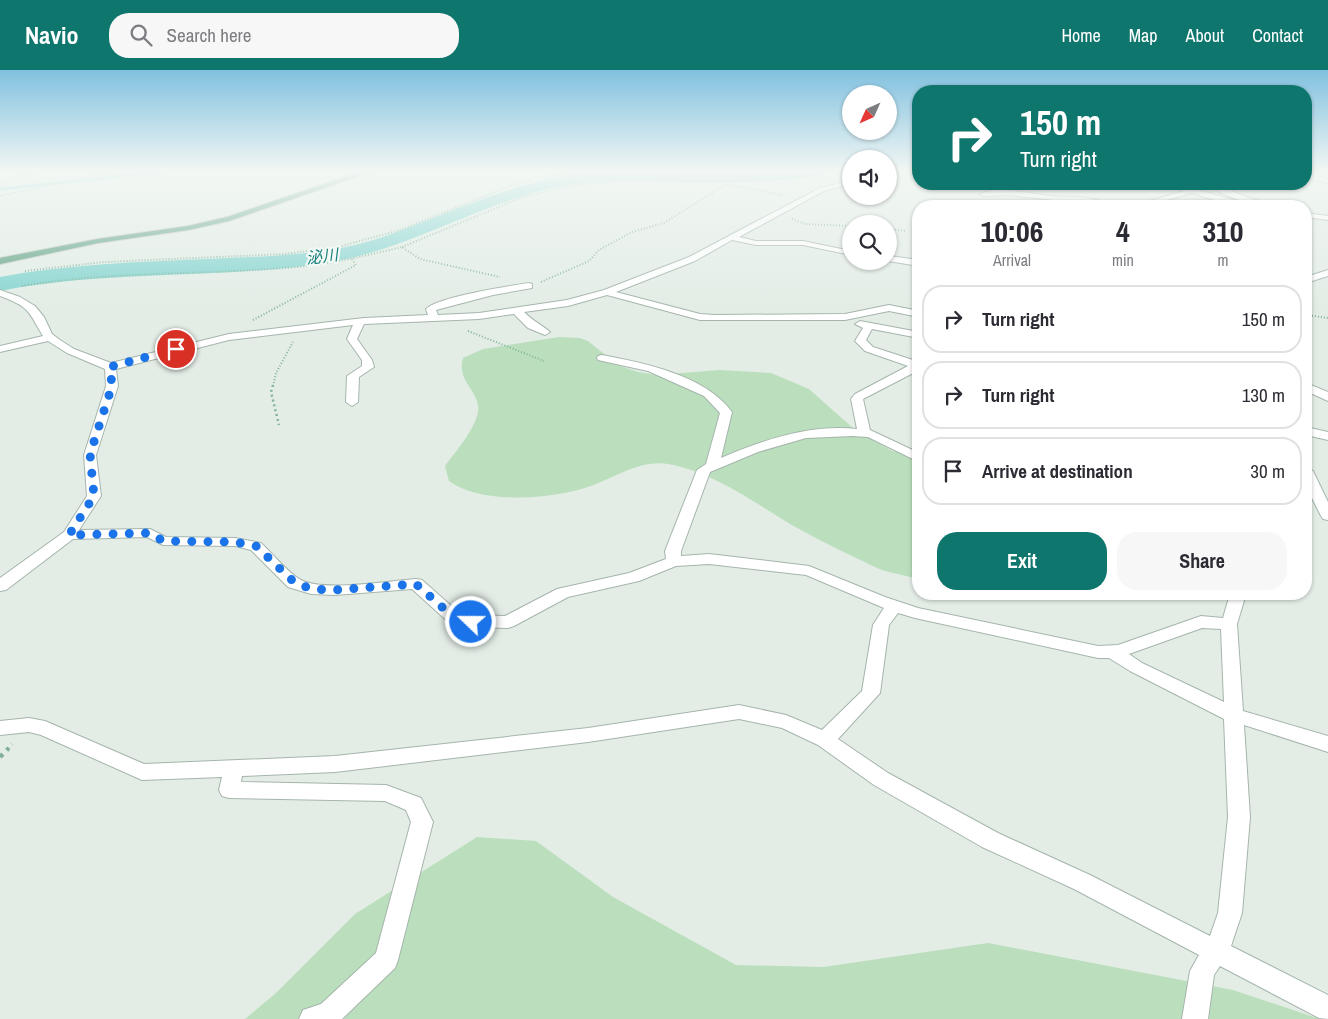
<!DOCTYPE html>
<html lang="en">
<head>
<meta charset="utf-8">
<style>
	body { margin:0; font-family:"Archivo Narrow","Noto Sans JP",sans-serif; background:#f7f7f7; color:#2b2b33; height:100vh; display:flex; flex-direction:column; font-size:19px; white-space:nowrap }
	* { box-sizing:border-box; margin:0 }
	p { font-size:16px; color:#7c7c81 }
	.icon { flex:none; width:28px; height:28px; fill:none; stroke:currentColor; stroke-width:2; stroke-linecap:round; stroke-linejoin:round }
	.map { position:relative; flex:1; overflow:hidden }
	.details { position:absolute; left:912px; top:130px; width:400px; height:400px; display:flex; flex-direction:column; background:#fff; border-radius:20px; box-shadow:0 1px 4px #0004 }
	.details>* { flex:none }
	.guide { position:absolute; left:912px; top:15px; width:400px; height:105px; border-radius:20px; box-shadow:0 1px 4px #0004; background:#0f766e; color:#fff; overflow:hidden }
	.needle { width:32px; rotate:225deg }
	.tools { position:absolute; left:842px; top:15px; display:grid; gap:10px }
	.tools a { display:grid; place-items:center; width:55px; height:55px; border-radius:50%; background:#fff; box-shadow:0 1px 4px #0004; font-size:25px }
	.pin { position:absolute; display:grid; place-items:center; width:42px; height:42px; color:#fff; margin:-21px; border:2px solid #fff; border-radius:50%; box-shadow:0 1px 5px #0007 }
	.me { position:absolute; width:55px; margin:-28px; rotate:292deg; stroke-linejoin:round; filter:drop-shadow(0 0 4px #0008) }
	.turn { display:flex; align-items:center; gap:18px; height:105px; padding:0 25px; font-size:22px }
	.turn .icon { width:65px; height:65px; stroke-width:2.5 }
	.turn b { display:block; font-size:35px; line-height:42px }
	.eta { display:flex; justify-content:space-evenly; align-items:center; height:85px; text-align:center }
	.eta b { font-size:30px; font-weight:800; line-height:35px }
	.action { display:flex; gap:10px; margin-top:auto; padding:10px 25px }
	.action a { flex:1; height:58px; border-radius:20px; background:#0f766e; color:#fff; font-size:20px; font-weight:800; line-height:58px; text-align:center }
	.action a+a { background:#f7f7f7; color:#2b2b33 }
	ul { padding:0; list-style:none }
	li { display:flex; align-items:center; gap:15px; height:68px; margin:0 10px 8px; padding:0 15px; border:2px solid #e1e1e2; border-radius:20px }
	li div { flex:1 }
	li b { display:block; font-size:19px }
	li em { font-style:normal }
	header { display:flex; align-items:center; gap:30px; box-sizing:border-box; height:70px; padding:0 25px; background:#0f766e; color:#fff }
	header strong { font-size:24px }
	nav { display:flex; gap:28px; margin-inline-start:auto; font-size:18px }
	.search { width:350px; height:45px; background:#f7f7f7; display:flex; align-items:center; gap:12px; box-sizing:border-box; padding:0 18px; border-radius:20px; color:#7c7c81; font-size:19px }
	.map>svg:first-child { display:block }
	.green { fill:#bbdfbd }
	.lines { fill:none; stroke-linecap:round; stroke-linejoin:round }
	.stream { stroke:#88d5d1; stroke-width:3 }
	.river { fill:#88d5d1; fill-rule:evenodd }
	.minor-casing { stroke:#a5b5ac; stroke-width:2 }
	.major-casing { stroke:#c1c9c5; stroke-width:2 }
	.path-far3 { stroke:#82b299; stroke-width:2; stroke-dasharray:1 2; stroke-linecap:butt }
	.path-far2 { stroke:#82b299; stroke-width:2.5; stroke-dasharray:2 3; stroke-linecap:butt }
	.path-far1 { stroke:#82b299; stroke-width:4; stroke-dasharray:3 4.5; stroke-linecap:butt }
	.path { stroke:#82b299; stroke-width:4.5; stroke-dasharray:4 5.5; stroke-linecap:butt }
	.minor { fill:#fff; fill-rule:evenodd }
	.major { fill:#65a588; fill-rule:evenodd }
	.route { stroke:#1a73e8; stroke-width:9; stroke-dasharray:0 16.2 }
	.labels { text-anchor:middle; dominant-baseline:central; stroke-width:4.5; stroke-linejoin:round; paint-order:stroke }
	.far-water-label { font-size:16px; font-style:italic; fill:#187e7b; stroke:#f3f9f5 }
</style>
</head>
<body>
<header>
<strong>Navio</strong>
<div class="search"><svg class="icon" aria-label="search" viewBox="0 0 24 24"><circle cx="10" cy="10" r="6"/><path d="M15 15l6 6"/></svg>Search here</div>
<nav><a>Home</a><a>Map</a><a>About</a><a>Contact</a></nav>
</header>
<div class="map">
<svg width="1328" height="949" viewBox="0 0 1328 949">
	<rect width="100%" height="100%" fill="#e3ede6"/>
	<path class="green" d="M559 267 580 268 588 271 618 295 638 302 657 305 719 300 771 303 809 319 854 359 892 381 919 386V509C908 506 896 504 885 501 875 498 864 491 854 487 833 477 811 466 790 454 752 431 713 402 668 394 641 390 620 405 596 414 559 429 483 436 449 411L445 396C456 381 481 353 478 335 475 318 457 310 463 288L483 279Z
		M477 767 536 771 613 827 736 895 823 897 988 873 1233 920 1320 949H245L276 923 355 844Z"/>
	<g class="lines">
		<path class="stream" d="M0 119 162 102"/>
		<path class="river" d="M587 102H821L819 106 813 107C769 112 725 113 680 112 639 111 597 109 556 117 474 135 403 183 319 194 213 209 105 200 0 221V207C68 194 138 192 207 189 253 187 300 186 346 177 384 169 420 153 456 139 499 122 542 108 587 102Z"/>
		<defs>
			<path id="minor" d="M1313 102H1322L1316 106 1328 109V113L1308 108V106Z
				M851 110V114L824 121 739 167 756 171H803L851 181V185L803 175H756L732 170 695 191 616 222 700 244 715 245 845 244 889 235 919 241V247L889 241 845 250H700L607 225 568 236 524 242C533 251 542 255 550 262L545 265 528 258 514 244 479 249 364 254 357 269 372 290 374 297 359 307 358 332 352 336 346 332 347 306 362 296V290L347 269 353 255 229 270 116 299 118 316 96 385 101 426 79 460 150 459 166 467 235 468 261 473C272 483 288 503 301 510 323 522 389 511 416 509L422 510 457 541 471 545 505 546 557 519 629 503 666 489 665 481 697 400 706 394 720 343 704 326 648 301 598 290 597 288 598 286 602 285C644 293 705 305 732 342L721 388C763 370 810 354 857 359L851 329 855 324 908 296 865 281 855 271 863 258 855 254 860 251 919 262V268L872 259 866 270 873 277 919 292V300L863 329 870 360 919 383V392L868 367 852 366 806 368 758 382 710 402 681 481V486L709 484 809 496 885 527 918 538 1098 576 1118 575 1201 546 1223 548 1230 524H1246L1237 554 1243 641 1328 666V682L1244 655 1250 747 1242 843 1231 876 1328 925V949L1319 948 1220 896 1214 905 1208 949H1182L1190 901 1199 885 1074 819 982 777 874 715 818 675 782 658 739 649 588 672 335 702 242 706 241 712 386 715 421 728 433 752 398 890 395 898 342 949H299L303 940 321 934 376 883 411 752 406 740 385 731 229 728 222 726 219 720 222 707 142 710 41 665 29 662 0 665V651L29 648 45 651 144 694 335 686 588 658 739 635 786 645 822 660 862 621 873 555 884 538 806 505 709 494 676 496 639 511 568 527 514 556 508 558 471 557 445 549 412 519 335 525 311 524 288 517 251 480 235 476 163 475 147 467 73 469 6 520 0 521V508L64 462 87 426 84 385 106 316 105 299 67 283 48 271 0 282V276L43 266C28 241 30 237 0 226V220L20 227 35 236 44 247 52 264 60 270 74 279 111 293 229 264 364 248 428 245 426 239C438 227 509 216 529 213L532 214V218L493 225 436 240 438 245 479 243 567 230 604 220 689 187 820 118ZM898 543 915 548 1098 588H1109L1130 601 1224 649 1228 747 1218 843 1210 866 1090 805 998 763 888 703 838 669 880 623 889 555ZM1202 558 1221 559 1224 632 1142 593 1129 584Z
				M1086 114H1131L1117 119 1089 117 1087 116Z
				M1167 114H1176L1256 136H1242L1221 132 1192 123 1144 136H1132L1184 121Z
				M1208 114H1216L1244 126 1274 136C1256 137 1220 126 1208 114Z
				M993 120C1013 119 1031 124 1051 126 1069 128 1093 124 1108 136L1010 125 984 126 980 124Z
				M1306 143 1328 146V150L1306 147Z
				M889 186 919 190V196L888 191Z
				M1328 200V206L1306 213V207Z
				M1306 313 1328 322V331L1306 321Z
				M1306 357 1328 362V370L1306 365Z
				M1306 397 1313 401 1328 432V450L1323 449 1321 446 1306 416Z"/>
			<path id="major" d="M360 102H371L229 151 188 160 98 173 0 194V188L98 169 188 156 227 147Z"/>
		</defs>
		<use href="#minor" class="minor-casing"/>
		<use href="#major" class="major-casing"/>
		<path class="path-far3" d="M0 112 36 102
			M0 126 112 102
			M792 149 805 154 851 156
			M889 159 906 161
			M402 177 518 129 563 117 623 110 757 111 824 104
			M25 201 104 192 285 184 338 177 400 160 510 116 534 109 578 102
			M541 212 589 191 599 180 632 162 664 153 726 114 782 125
			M22 216C110 201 198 205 286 198 326 195 364 186 402 177L420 189 500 207
			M1306 245 1328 248
			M253 250 356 195 352 189
			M468 261 544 291
			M273 316 276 303 293 272"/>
		<path class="path-far2" d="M273 315 271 322 279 355"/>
		<path class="path-far1" d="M7 680 12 674"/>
		<path class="path" d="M0 687 8 679"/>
		<use href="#minor" class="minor"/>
		<use href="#major" class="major"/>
	</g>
	<linearGradient id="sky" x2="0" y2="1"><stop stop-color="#81c1df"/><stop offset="0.43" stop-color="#f2f7f4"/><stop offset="1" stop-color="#f2f7f4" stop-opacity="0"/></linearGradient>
	<rect width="1328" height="235" fill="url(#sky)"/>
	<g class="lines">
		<path class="route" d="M176 279 110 297 112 316 90 384 94 426 69 465 150 463 163 471 235 472 256 476 294 512 311 519 334 520 416 514 451 545 471 552"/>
	</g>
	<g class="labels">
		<g class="far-water-label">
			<text transform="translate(322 186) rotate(-7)">泌川</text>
		</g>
	</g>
</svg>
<div class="tools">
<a><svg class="needle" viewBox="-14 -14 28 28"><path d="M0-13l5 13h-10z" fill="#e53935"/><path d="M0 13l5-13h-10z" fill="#7c7c81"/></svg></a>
<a><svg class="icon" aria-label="sound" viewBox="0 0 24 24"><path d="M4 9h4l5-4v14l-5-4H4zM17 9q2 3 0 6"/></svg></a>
<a><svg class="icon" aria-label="search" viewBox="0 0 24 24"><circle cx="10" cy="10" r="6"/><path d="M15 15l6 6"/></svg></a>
</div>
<div class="pin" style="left:176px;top:279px;background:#d93025"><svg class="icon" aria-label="arrive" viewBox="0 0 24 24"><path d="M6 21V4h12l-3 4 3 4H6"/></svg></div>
<svg class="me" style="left:471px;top:552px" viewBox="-20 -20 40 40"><circle r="17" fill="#1a73e8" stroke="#fff" stroke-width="3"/><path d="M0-11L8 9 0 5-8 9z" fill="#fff"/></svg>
<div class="guide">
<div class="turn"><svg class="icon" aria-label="right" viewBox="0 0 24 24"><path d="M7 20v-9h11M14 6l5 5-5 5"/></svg><div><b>150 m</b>Turn right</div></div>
</div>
<section class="details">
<div class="eta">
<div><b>10:06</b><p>Arrival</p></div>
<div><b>4</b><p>min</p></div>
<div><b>310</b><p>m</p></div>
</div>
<ul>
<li><svg class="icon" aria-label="right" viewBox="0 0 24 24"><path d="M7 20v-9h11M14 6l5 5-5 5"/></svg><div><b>Turn right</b></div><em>150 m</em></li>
<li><svg class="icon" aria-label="right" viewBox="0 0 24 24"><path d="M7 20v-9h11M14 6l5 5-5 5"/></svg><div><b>Turn right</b></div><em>130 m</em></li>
<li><svg class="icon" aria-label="arrive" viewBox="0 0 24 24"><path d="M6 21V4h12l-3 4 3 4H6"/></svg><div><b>Arrive at destination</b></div><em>30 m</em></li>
</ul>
<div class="action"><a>Exit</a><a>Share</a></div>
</section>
</div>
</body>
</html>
